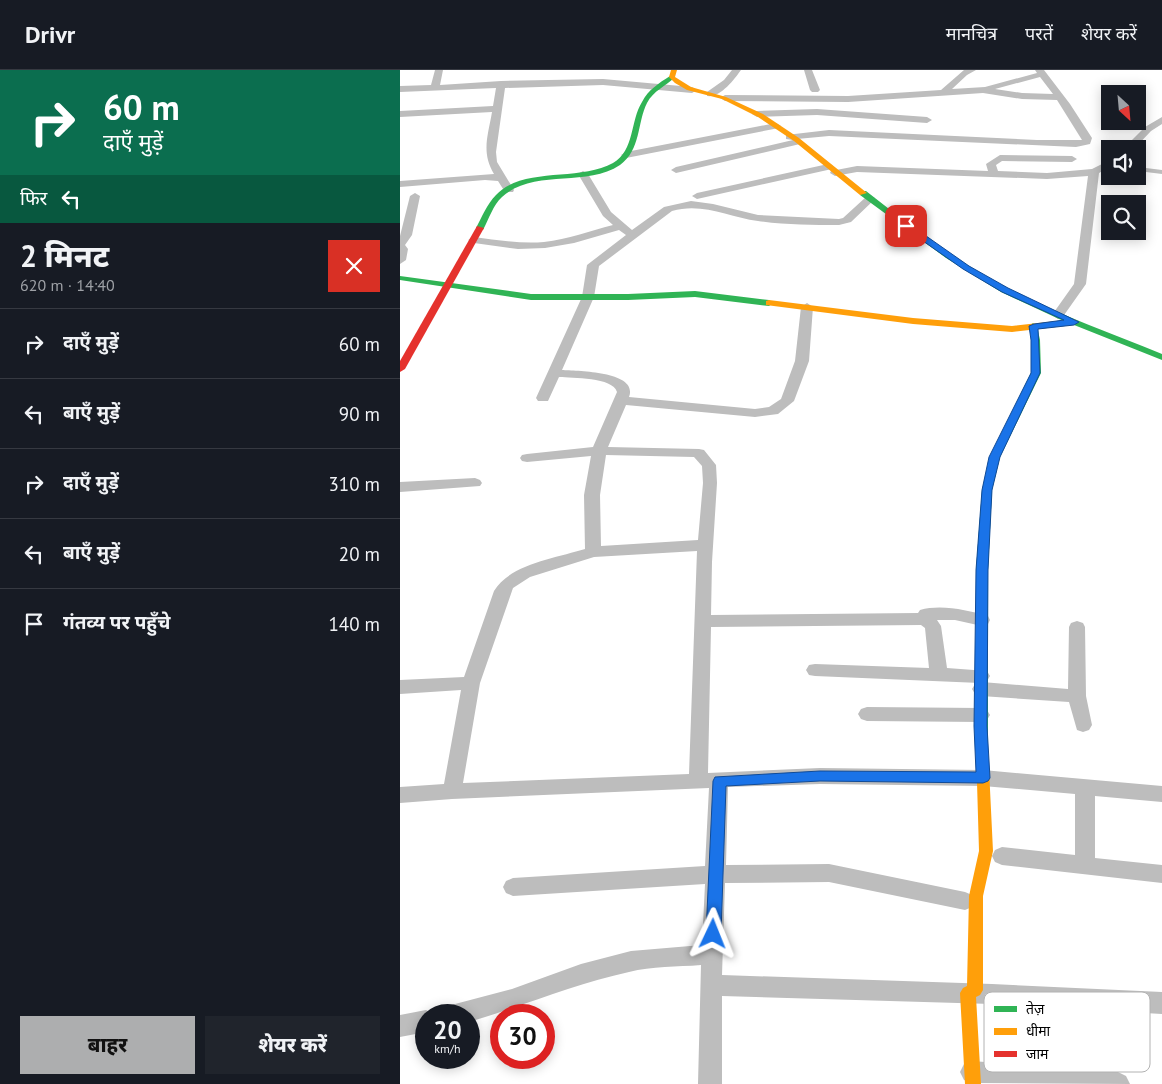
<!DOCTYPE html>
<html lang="hi">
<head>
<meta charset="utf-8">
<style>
	body { margin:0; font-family:"PT Sans","Noto Sans Devanagari",sans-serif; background:#20242c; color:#f1f3f6; height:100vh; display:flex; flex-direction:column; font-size:19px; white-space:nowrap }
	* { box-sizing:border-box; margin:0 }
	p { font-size:16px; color:#9ea1a6 }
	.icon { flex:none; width:28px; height:28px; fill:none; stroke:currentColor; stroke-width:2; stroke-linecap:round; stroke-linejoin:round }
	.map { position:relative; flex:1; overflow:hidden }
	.drawer { display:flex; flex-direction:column; background:#171b24; width:400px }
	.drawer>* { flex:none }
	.top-card { background:#0b6e4f; color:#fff; overflow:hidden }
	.needle { width:32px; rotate:154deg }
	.tools { position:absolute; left:701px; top:15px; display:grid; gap:10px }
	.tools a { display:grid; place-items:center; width:45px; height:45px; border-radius:0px; background:#171b24; box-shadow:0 2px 12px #0003; font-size:25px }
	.speed { position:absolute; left:15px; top:934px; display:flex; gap:10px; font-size:25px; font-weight:700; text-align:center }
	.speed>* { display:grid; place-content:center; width:65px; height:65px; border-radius:50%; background:#171b24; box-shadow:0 2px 12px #0003; line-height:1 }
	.speed small { font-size:12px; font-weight:400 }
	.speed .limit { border:8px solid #d22; background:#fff; color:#111 }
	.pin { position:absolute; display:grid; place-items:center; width:42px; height:42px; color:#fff; margin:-21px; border-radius:10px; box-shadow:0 2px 8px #0006 }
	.me { position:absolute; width:55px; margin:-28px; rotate:2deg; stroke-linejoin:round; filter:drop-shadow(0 0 4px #0008) }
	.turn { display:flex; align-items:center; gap:18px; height:105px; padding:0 20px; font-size:22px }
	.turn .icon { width:65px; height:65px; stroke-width:2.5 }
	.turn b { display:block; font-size:35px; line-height:42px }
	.then { display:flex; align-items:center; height:48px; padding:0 20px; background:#0003; gap:10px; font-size:19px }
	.round { display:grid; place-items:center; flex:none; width:52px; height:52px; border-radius:0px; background:#20242c }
	.summary { display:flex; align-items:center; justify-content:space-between; height:85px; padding:0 20px }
	h1 { font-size:30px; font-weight:800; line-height:38px }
	.primary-button { display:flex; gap:10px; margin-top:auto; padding:10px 20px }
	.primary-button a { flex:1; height:58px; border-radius:0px; background:#adaeaf; color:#111; font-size:20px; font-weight:800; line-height:58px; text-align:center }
	.primary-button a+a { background:#20242c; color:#f1f3f6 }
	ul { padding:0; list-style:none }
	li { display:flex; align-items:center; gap:15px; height:70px; padding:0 20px; border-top:1px solid #363941 }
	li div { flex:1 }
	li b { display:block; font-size:19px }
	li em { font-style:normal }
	header { display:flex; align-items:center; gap:30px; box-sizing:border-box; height:70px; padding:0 25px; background:#171b24; border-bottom:1px solid #363941 }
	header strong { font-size:24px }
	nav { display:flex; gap:28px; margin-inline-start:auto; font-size:18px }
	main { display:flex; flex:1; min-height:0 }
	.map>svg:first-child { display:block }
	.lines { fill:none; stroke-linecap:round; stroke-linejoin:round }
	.lane { fill:#bdbdbd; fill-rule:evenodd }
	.street { fill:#bdbdbd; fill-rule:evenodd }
	.fast { fill:#30b455; fill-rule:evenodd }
	.slow { fill:#ff9f0a; fill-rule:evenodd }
	.jam { fill:#e5322d; fill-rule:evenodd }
	.route { fill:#1a73e8; stroke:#114b97 }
	.key { fill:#fff; stroke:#b2b2b2; stroke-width:1 }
	.key-label { font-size:14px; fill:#000 }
</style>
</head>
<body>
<header>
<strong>Drivr</strong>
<nav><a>मानचित्र</a><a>परतें</a><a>शेयर करें</a></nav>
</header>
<main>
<section class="drawer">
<div class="top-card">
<div class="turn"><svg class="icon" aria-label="right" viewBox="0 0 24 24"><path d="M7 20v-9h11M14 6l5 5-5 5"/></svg><div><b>60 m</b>दाएँ मुड़ें</div></div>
<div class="then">फिर<svg class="icon" aria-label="left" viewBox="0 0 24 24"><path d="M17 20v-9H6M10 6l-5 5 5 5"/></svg></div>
</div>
<div class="summary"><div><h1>2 मिनट</h1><p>620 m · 14:40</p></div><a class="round" style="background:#d93025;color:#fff"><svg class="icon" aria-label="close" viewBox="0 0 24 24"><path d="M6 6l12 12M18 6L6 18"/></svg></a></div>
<ul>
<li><svg class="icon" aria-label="right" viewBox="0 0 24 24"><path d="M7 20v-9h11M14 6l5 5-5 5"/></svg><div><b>दाएँ मुड़ें</b></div><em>60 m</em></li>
<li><svg class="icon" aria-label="left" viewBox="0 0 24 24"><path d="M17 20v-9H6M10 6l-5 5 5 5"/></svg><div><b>बाएँ मुड़ें</b></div><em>90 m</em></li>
<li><svg class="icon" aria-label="right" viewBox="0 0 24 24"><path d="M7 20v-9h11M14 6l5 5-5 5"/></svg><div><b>दाएँ मुड़ें</b></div><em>310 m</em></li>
<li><svg class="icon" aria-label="left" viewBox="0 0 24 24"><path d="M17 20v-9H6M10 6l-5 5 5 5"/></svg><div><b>बाएँ मुड़ें</b></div><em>20 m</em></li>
<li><svg class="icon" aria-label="arrive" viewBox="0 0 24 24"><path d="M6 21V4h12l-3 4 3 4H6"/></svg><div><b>गंतव्य पर पहुँचे</b></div><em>140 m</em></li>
</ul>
<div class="primary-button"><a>बाहर</a><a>शेयर करें</a></div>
</section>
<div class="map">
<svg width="762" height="1014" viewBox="0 0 762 1014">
	<rect width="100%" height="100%" fill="#fff"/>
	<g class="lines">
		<path class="lane" d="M738 97 762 100V104L738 101Z"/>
		<path class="street" d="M35 0H43L40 15 101 11 203 9 292 17 297 20 292 23 203 15 105 18 96 82 97 92 114 120 113 122H105L98 111 85 110 0 117V111L94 104C81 82 88 66 92 42L0 47V41L93 36 96 18 0 22V16L31 15Z
			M332 0H341C334 10 320 28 307 26V22L324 10Z
			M404 0H412L420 20 418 22H412L410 20Z
			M564 0H576L567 5 552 19 585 17 637 3 635 0H644L670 34 692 68 690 74 676 77 429 66 397 69 401 72 400 74 276 103 271 100 276 97 393 70 386 69V65L429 60 637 70H682L657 30 622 29 583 23 448 32 325 31 320 28 325 25 448 26 541 20ZM640 7 653 24 622 23 595 19Z
			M417 39 527 47 532 50 527 53 417 45 357 47 352 44 357 41Z
			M762 47V54L751 61 734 79H723L745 57Z
			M376 53 381 56 379 58 226 88 221 85 226 82Z
			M600 85 672 86 677 89 672 92 602 91 596 95 598 101 647 103 692 99 710 90V97L699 103 686 214 662 248 658 249 652 245 674 214 688 106 647 109 457 102 435 106 430 103 431 101 457 96 588 101 586 94Z
			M428 94 432 95 433 97 432 99 297 129 292 126 297 123Z
			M183 101 188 104 211 142 232 160 264 137 291 131 313 134 358 145 439 149 443 148 466 127H474L475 129 451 152 439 155C412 155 385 155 358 151 329 147 302 132 272 141L199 196 194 227 162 300C177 301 239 301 229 327L355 339 369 337 381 329 395 291 401 237 407 233 413 237 409 291 394 331 378 344 355 347 226 335 208 377 299 379 304 380 316 395 317 413 312 492 311 545 518 543 520 540C541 534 567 540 588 546L590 550 588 554 582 556 555 550H537L541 556 547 598 587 601 590 606 587 611 582 612 668 619 669 557 671 553 677 551 683 553 685 557 686 626 692 655 689 660 683 662 677 660 669 632 581 626 575 624 572 619 575 614 580 613 415 606 409 605 406 600 409 595 415 594 529 598 525 558 521 555 311 557 308 703 420 698 583 700 762 716V732L695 726V788L762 795V813L602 795 595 792 592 786 595 780 602 777 675 785V724L583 716 420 714 328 717 326 795 429 794 565 822 572 825 575 831 572 837 565 840 429 812 325 813 322 905 592 914 762 922V944L592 934 322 926V1014H298L301 895C277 897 252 896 229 902 174 914 123 936 69 952V945H44L47 937 55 934 112 919 181 894 231 881 302 875 305 814 113 826 106 823 103 817 106 811 113 808 305 796 309 718 52 729 0 733V717L44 714 61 620 0 624V610L64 607 94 521C110 494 156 488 185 479L184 425 191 386 127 392 122 391 120 388 122 385 127 384 193 377 217 322C213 307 172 308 159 307L148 331H138L136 328 182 227 187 195 226 165 219 160 174 173 145 178 118 179 74 173 68 170 74 167C97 170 121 174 144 172 168 169 190 161 213 155L203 146 178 104ZM206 385 294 387 302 396 303 413 298 470 201 476 200 425ZM297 481 289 704 63 713 80 613 113 518 130 507 194 487Z
			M15 123 20 126 12 165 5 175 8 179 6 190 0 194V166L10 126Z
			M75 408 80 410 82 413 80 416 0 422V412Z
			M467 637 581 638 587 640 590 645 587 650 581 652 467 651 461 649 458 644 461 639Z
			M26 940 35 945H26V962L0 967V945Z
			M572 991 718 1002 726 1006 730 1014 572 1013 564 1010 560 1002 564 994Z"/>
		<path class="fast" d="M270 6 275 7C266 16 253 21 247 33 237 53 241 80 220 95 185 118 134 98 102 127 93 135 89 149 83 160H77L76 158C82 147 87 134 96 125 123 96 179 112 213 93 235 80 230 51 242 32 248 20 259 13 270 6Z
			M460 121H466C511 156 557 192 607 218 657 244 710 263 762 284V290L659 249 601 222 546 188 460 125Z
			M0 206 131 224H228L295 221 369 230 373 233 369 236 295 227 228 230H131L0 210Z
			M633 253 637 256 640 270 641 303 600 387 592 420 588 500V678L587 682 582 683 577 682 576 678V500L582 420 590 387 631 303 632 270 629 256Z"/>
		<path class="slow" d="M271 0H277L275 7 291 17 326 27 363 44 399 68 467 123 460 125 394 71 358 47 322 29 287 20 275 13 269 7Z
			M369 230 513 248 612 256 674 249 678 252 674 255 612 262 513 254 366 235V231Z
			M582 673 587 674 588 678 593 781 583 826V920L580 925 576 927 581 1014H565L560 923 563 918 567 916 569 826 579 781 576 678 577 674Z"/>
		<path class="jam" d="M77 156 84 158 5 299 0 302V291Z"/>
	</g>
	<path class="route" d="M503 154H509L569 196 608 218 679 252 674 255 638 259 640 303 600 387 592 420 588 500 587 656 590 708 588 711 583 713 420 711 326 716 321 864 318 868 313 870 308 868 306 864 313 711 315 707 420 701 576 702 574 656 576 500 582 420 589 387 631 303V270L629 256 634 254 664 250 602 222 563 199 503 157Z"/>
	<rect x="584" y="922" width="166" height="80" rx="8" class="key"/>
	<rect x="594" y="936" width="23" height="6" fill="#30b455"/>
	<rect x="594" y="958" width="23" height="7" fill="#ff9f0a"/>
	<rect x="594" y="981" width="23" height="6" fill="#e5322d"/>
	<g class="key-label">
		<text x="626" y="944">तेज़</text>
		<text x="626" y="966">धीमा</text>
		<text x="626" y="989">जाम</text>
	</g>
</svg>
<div class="tools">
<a><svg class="needle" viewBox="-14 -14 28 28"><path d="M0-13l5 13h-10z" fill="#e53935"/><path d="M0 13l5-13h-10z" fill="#9ea1a6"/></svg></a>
<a><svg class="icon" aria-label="sound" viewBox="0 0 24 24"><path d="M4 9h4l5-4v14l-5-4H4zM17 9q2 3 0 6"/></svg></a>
<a><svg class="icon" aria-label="search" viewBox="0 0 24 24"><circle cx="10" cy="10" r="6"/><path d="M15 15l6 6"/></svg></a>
</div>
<div class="speed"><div>20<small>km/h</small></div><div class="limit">30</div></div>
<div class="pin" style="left:506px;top:156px;background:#d93025"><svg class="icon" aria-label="arrive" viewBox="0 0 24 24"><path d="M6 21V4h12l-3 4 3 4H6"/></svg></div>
<svg class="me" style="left:313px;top:864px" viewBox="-20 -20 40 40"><path d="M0-17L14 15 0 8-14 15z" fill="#1a73e8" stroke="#fff" stroke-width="4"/></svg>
</div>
</main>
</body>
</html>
